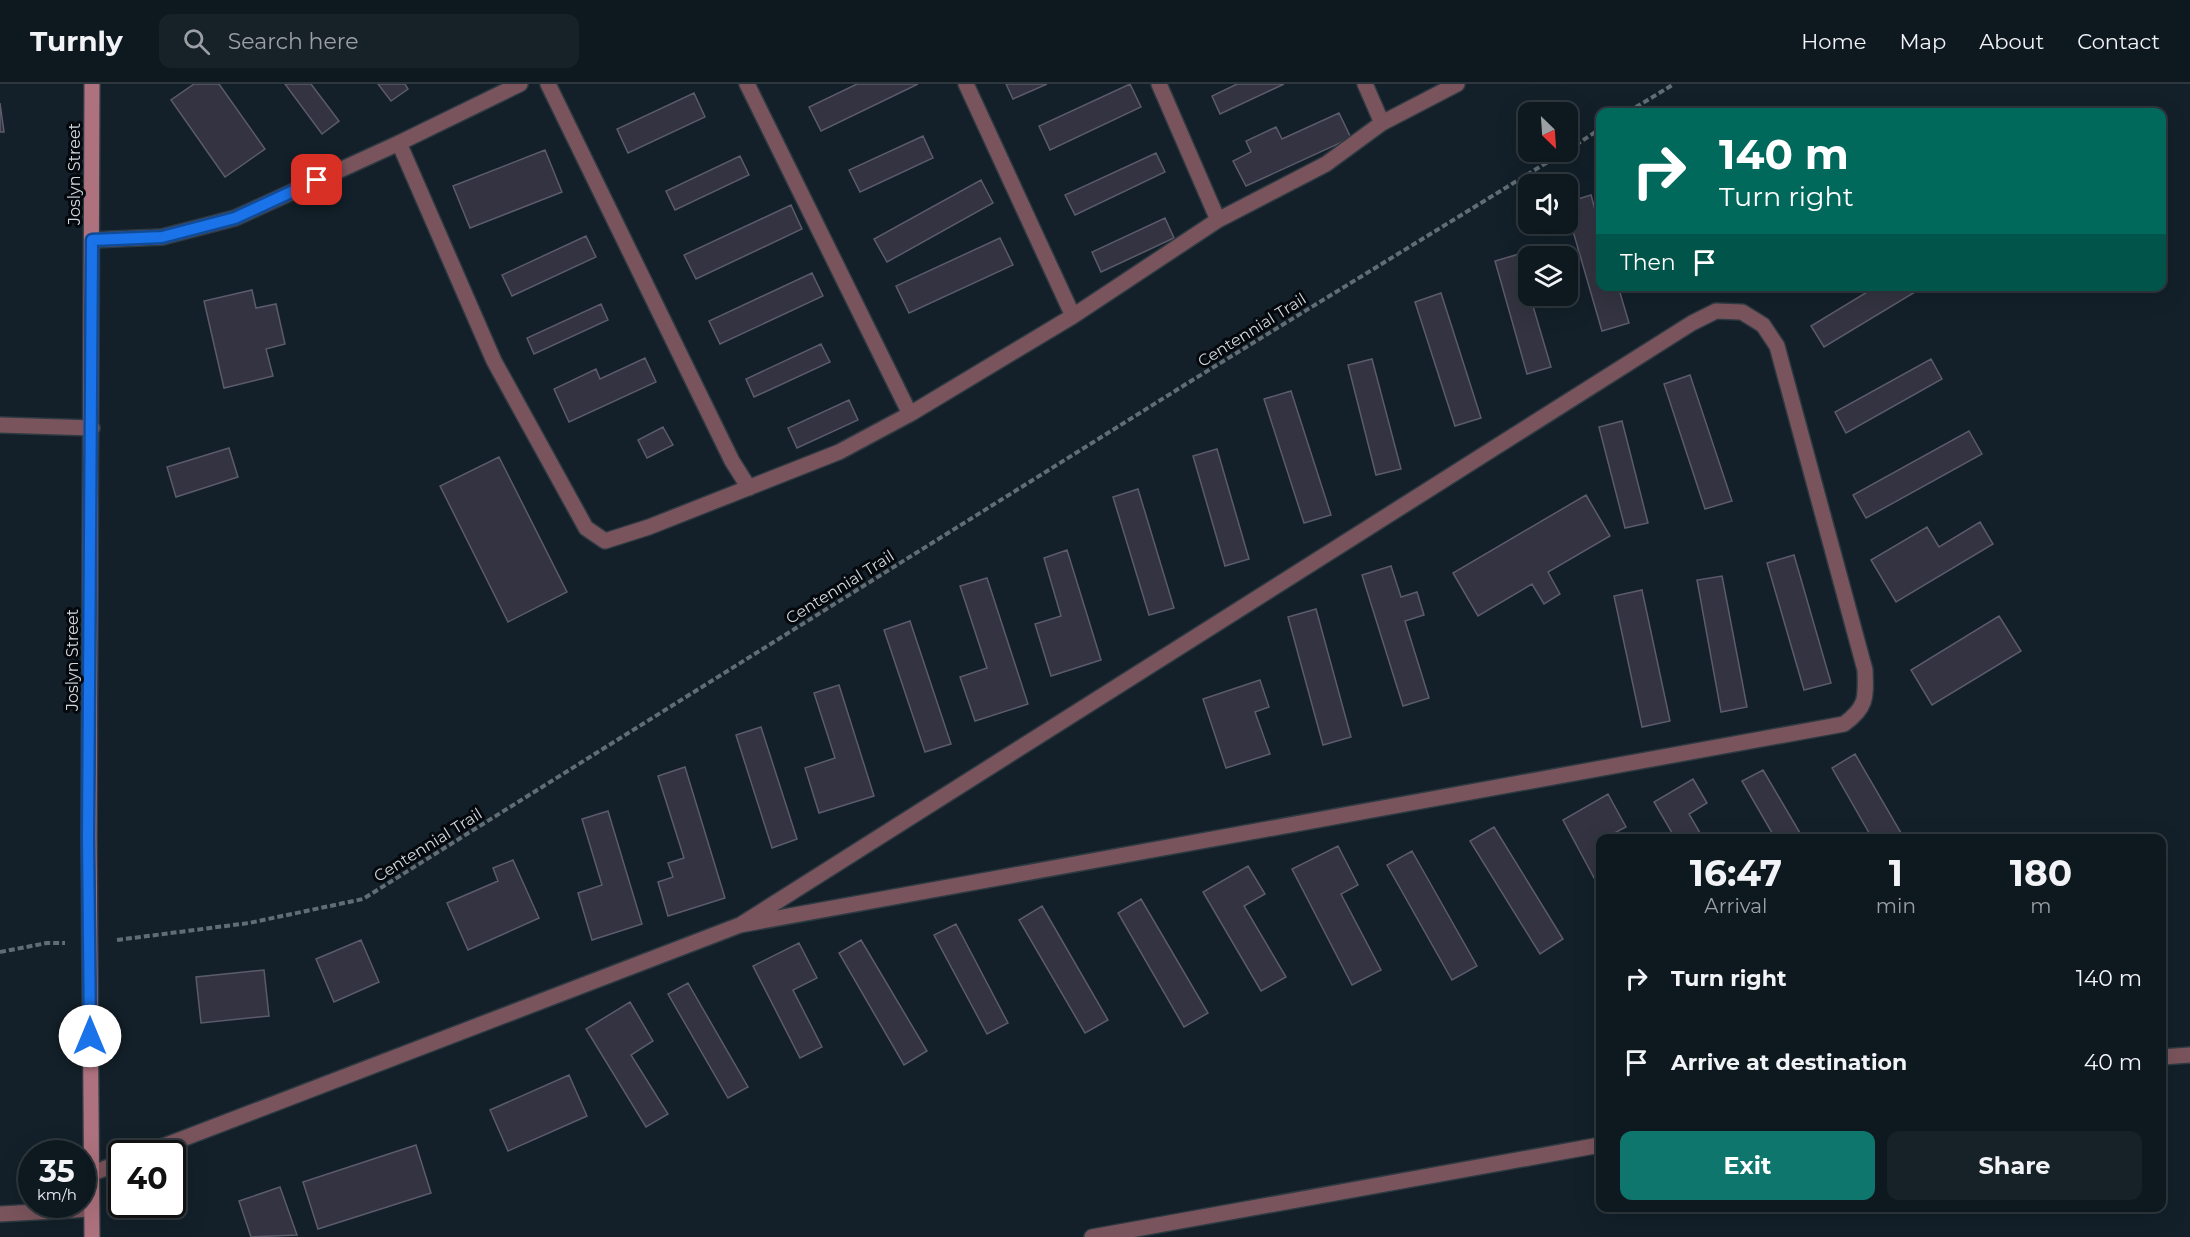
<!DOCTYPE html>
<html lang="en">
<head>
<meta charset="utf-8">
<style>
	body { margin:0; font-family:Montserrat,sans-serif; background:#172128; color:#f1f3f6; height:100vh; display:flex; flex-direction:column; font-size:22px; white-space:nowrap }
	* { box-sizing:border-box; margin:0 }
	p { font-size:20px; color:#9ba0a4 }
	.icon { flex:none; width:33px; height:33px; fill:none; stroke:currentColor; stroke-width:2; stroke-linecap:round; stroke-linejoin:round }
	.map { position:relative; flex:1; overflow:hidden }
	.details { position:absolute; left:1596px; top:750px; width:570px; height:378px; display:flex; flex-direction:column; background:#0e181f; border-radius:12px; box-shadow:0 6px 24px #0002,0 0 0 2px #2e373d }
	.details>* { flex:none }
	.hud { position:absolute; left:1596px; top:24px; width:570px; height:183px; border-radius:12px; box-shadow:0 6px 24px #0002,0 0 0 2px #2e373d; background:#00695c; color:#fff; overflow:hidden }
	.needle { width:39px; rotate:155deg }
	.buttons { position:absolute; left:1518px; top:18px; display:grid; gap:12px }
	.buttons a { display:grid; place-items:center; width:60px; height:60px; border-radius:12px; background:#0e181f; box-shadow:0 6px 24px #0002,0 0 0 2px #2e373d; font-size:30px }
	.speed { position:absolute; left:18px; top:1056px; display:flex; gap:12px; font-size:30px; font-weight:700; text-align:center }
	.speed>* { display:grid; place-content:center; width:78px; height:78px; border-radius:50%; background:#0e181f; box-shadow:0 6px 24px #0002,0 0 0 2px #2e373d; line-height:1 }
	.speed small { font-size:15px; font-weight:400 }
	.speed .limit { border:3px solid #111; border-radius:9px; background:#fff; color:#111 }
	.pin { position:absolute; display:grid; place-items:center; width:51px; height:51px; color:#fff; margin:-26px; border-radius:12px; box-shadow:0 3px 9px #0006 }
	.me { position:absolute; width:66px; margin:-33px; rotate:0deg; stroke-linejoin:round; filter:drop-shadow(0 0 4px #0008) }
	.turn { display:flex; align-items:center; gap:21px; height:126px; padding:0 24px; font-size:27px }
	.turn .icon { width:78px; height:78px; stroke-width:2.5 }
	.turn b { display:block; font-size:42px; line-height:51px }
	.then { display:flex; align-items:center; height:57px; padding:0 24px; background:#0003; gap:12px; font-size:22px }
	.eta { display:flex; justify-content:space-evenly; align-items:center; height:102px; text-align:center }
	.eta b { font-size:36px; font-weight:700; line-height:42px }
	.action { display:flex; gap:12px; margin-top:auto; padding:12px 24px }
	.action a { flex:1; height:69px; border-radius:12px; background:#0f766e; color:#fff; font-size:24px; font-weight:700; line-height:69px; text-align:center }
	.action a+a { background:#172128; color:#f1f3f6 }
	ul { padding:0; list-style:none }
	li { display:flex; align-items:center; gap:18px; height:84px; padding:0 24px }
	li div { flex:1 }
	li b { display:block; font-size:22px }
	li em { font-style:normal }
	header { display:flex; align-items:center; gap:36px; box-sizing:border-box; height:84px; padding:0 30px; background:#0e181f; border-bottom:2px solid #2e373d }
	header strong { font-size:28px }
	nav { display:flex; gap:33px; margin-inline-start:auto; font-size:21px }
	.search { width:420px; height:54px; background:#172128; display:flex; align-items:center; gap:15px; box-sizing:border-box; padding:0 21px; border-radius:12px; color:#9ba0a4; font-size:22px }
	.map>svg:first-child { display:block }
	.building { fill:#333341; stroke:#5c5b6b; stroke-width:1.5 }
	.lines { fill:none; stroke-linecap:round; stroke-linejoin:round }
	.lane-casing { stroke:#2e3a42; stroke-width:18 }
	.street-casing { stroke:#2e3a42; stroke-width:18 }
	.secondary-casing { stroke:#2e3a42; stroke-width:18 }
	.path { stroke:#626c74; stroke-width:4; stroke-dasharray:6 3; stroke-linecap:butt }
	.lane { stroke:#7a545c; stroke-width:15 }
	.street { stroke:#7a545c; stroke-width:15 }
	.secondary { stroke:#ae727e; stroke-width:15 }
	.route-casing { stroke:#114b97; stroke-width:15 }
	.route { stroke:#1a73e8; stroke-width:10 }
	.labels { text-anchor:middle; dominant-baseline:central; stroke-width:6; stroke-linejoin:round; paint-order:stroke }
	.street-label { font-size:16px; fill:#d1d9df; stroke:#05090d }
</style>
</head>
<body>
<header>
<strong>Turnly</strong>
<div class="search"><svg class="icon" aria-label="search" viewBox="0 0 24 24"><circle cx="10" cy="10" r="6"/><path d="M15 15l6 6"/></svg>Search here</div>
<nav><a>Home</a><a>Map</a><a>About</a><a>Contact</a></nav>
</header>
<div class="map">
<svg width="2190" height="1153" viewBox="0 0 2190 1153">
	<rect width="100%" height="100%" fill="#132029"/>
	<path class="building" d="M194 0H219L265 65 225 93 171 16Z
		M285 0H311L339 37 322 50Z
		M378 0H405L408 5 391 17Z
		M857 0H918L821 47 809 23Z
		M1006 0H1047L1013 15Z
		M1130 0 1141 23 1050 66 1039 42Z
		M1237 0H1284L1220 30 1212 12Z
		M694 9 705 33 628 69 617 45Z
		M0 19 4 48H0Z
		M1339 29 1351 54 1246 102 1233 77 1251 68 1246 57 1276 43 1282 55Z
		M923 52 933 74 860 108 849 86Z
		M545 66 562 108 470 144 453 102Z
		M1156 69 1165 88 1075 131 1065 111Z
		M740 72 749 91 675 126 666 107Z
		M981 96 993 119 887 178 874 155Z
		M1591 111 1600 144V202H1618L1629 239 1602 247 1568 130V118Z
		M791 121 802 145 696 195 684 171Z
		M1165 134 1174 154 1101 188 1092 168Z
		M586 152 596 173 512 212 502 191Z
		M1000 154 1013 181 909 229 896 202Z
		M1519 170 1528 212H1530L1551 283 1527 290 1495 177Z
		M812 189 823 212 720 260 709 237Z
		M1877 202H1925L1824 263 1811 242Z
		M252 206 256 224 276 220 285 260 266 265 273 292 224 304 204 217Z
		M1441 209 1481 334 1455 342 1415 218Z
		M601 220 608 236 534 270 527 254Z
		M821 260 830 278 754 313 746 295Z
		M645 274 656 298 569 338 554 305 596 285 600 295Z
		M1372 275 1401 385 1376 391 1348 281Z
		M1931 275 1942 295 1846 349 1835 328Z
		M1690 291 1732 417 1705 425 1664 300Z
		M1291 307 1331 431 1304 439 1264 315Z
		M849 316 858 336 797 364 788 344Z
		M1622 337 1648 439 1625 444 1599 343Z
		M663 343 673 361 647 374 638 356Z
		M1969 347 1982 370 1866 434 1853 411Z
		M229 364 238 393 176 413 167 383Z
		M1217 365 1249 475 1225 482 1193 372Z
		M499 373 567 508 508 538 440 402Z
		M1138 405 1174 524 1149 531 1113 413Z
		M1586 411 1610 452 1548 488 1560 510 1544 520 1532 500 1478 532 1453 489Z
		M1980 438 1993 460 1896 518 1871 476 1927 443 1939 463Z
		M1067 466 1101 576 1051 592 1035 540 1061 532 1044 474Z
		M1794 471 1831 599 1804 606 1767 479Z
		M1391 482 1401 513 1417 508 1424 531 1405 537 1429 614 1403 622 1362 491Z
		M1722 492 1747 623 1721 628 1697 496Z
		M987 494 1028 620 975 637 960 593 987 584 960 502Z
		M1642 506 1670 637 1642 643 1614 512Z
		M1316 525 1351 653 1323 661 1288 533Z
		M1999 532 2021 567 1932 621 1911 586Z
		M910 537 951 660 925 668 884 546Z
		M1260 596 1269 623 1255 628 1270 670 1226 684 1203 615Z
		M839 601 874 712 819 729 805 684 835 674 814 609Z
		M761 643 797 755 772 764 736 651Z
		M1855 670 1904 754H1872L1832 684Z
		M685 683 725 814 668 832 658 798 673 793 668 779 684 774 658 692Z
		M1763 686 1803 754H1775L1742 697Z
		M1693 695 1707 719 1689 730 1703 754H1675L1654 718Z
		M1608 710 1626 743 1605 754H1600V805L1563 736Z
		M608 727 642 840 592 856 578 809 602 801 582 735Z
		M1494 743 1563 855 1540 870 1470 757Z
		M1338 762 1358 801 1341 810 1381 886 1352 901 1292 785Z
		M1412 767 1477 882 1452 896 1387 781Z
		M513 776 539 834 468 866 447 819 498 797 493 784Z
		M1248 782 1265 810 1244 822 1286 893 1261 907 1203 808Z
		M1141 815 1208 929 1184 943 1118 829Z
		M1042 822 1108 936 1085 949 1019 836Z
		M956 840 1008 939 987 950 934 851Z
		M361 856 379 898 334 918 316 875Z
		M861 856 927 967 904 981 839 869Z
		M799 859 817 894 793 906 822 963 800 974 753 882Z
		M264 886 269 932 201 939 196 893Z
		M688 899 748 1003 728 1014 668 910Z
		M630 918 653 957 631 971 668 1030 646 1043 586 945Z
		M569 991 587 1032 508 1067 490 1026Z
		M416 1061 431 1109 318 1145 303 1098Z
		M280 1103 297 1151 251 1153 239 1117Z"/>
	<g class="lines">
		<defs>
			<path id="lane" d="M548 0 732 377 749 404
				M747 0 910 330
				M966 0 1073 232
				M1159 0 1218 136
				M1365 0 1382 39
				M399 59 494 277 586 444 605 457 649 443 839 368 910 330 1073 232 1218 136 1326 80 1382 39 1457 0
				M92 156 162 153 235 134 399 59 520 0
				M2162 973 2190 971
				M143 1070 740 841 1844 640C1867 623 1866 614 1865 586L1777 262 1763 241 1742 228 1716 227 1692 239 740 841
				M90 1090 122 1078
				M0 1130 91 1125
				M1092 1153 1600 1061"/>
			<path id="street" d="M0 341 92 344"/>
			<path id="secondary" d="M92 1153 89 753 92 0"/>
		</defs>
		<use href="#lane" class="lane-casing"/>
		<use href="#street" class="street-casing"/>
		<use href="#secondary" class="secondary-casing"/>
		<path class="path" d="M1628 28 1674 0
			M1568 66 1600 45
			M117 856 249 839 363 815 1191 297 1564 68
			M0 868 47 859H65"/>
		<use href="#lane" class="lane"/>
		<use href="#street" class="street"/>
		<use href="#secondary" class="secondary"/>
	</g>
	<g class="lines">
		<defs>
			<path id="route" d="M90 952 88 753 92 156 162 153 235 134 317 96"/>
		</defs>
		<use href="#route" class="route-casing"/>
		<use href="#route" class="route"/>
	</g>
	<g class="labels">
		<g class="street-label">
			<text transform="translate(74 90) rotate(-90)">Joslyn Street</text>
			<text transform="translate(1252 246) rotate(-32)">Centennial Trail</text>
			<text transform="translate(840 503) rotate(-32)">Centennial Trail</text>
			<text transform="translate(72 576) rotate(-90)">Joslyn Street</text>
			<text transform="translate(428 761) rotate(-32)">Centennial Trail</text>
		</g>
	</g>
</svg>
<div class="buttons">
<a><svg class="needle" viewBox="-14 -14 28 28"><path d="M0-13l5 13h-10z" fill="#e53935"/><path d="M0 13l5-13h-10z" fill="#9ba0a4"/></svg></a>
<a><svg class="icon" aria-label="sound" viewBox="0 0 24 24"><path d="M4 9h4l5-4v14l-5-4H4zM17 9q2 3 0 6"/></svg></a>
<a><svg class="icon" aria-label="layers" viewBox="0 0 24 24"><path d="M12 4l9 5-9 5-9-5zM3 14l9 5 9-5"/></svg></a>
</div>
<div class="speed"><div>35<small>km/h</small></div><div class="limit">40</div></div>
<div class="pin" style="left:317px;top:96px;background:#d93025"><svg class="icon" aria-label="arrive" viewBox="0 0 24 24"><path d="M6 21V4h12l-3 4 3 4H6"/></svg></div>
<svg class="me" style="left:90px;top:952px" viewBox="-20 -20 40 40"><circle r="19" fill="#fff"/><path d="M0-13L10 11 0 6-10 11z" fill="#1a73e8"/></svg>
<div class="hud">
<div class="turn"><svg class="icon" aria-label="right" viewBox="0 0 24 24"><path d="M7 20v-9h11M14 6l5 5-5 5"/></svg><div><b>140 m</b>Turn right</div></div>
<div class="then">Then<svg class="icon" aria-label="arrive" viewBox="0 0 24 24"><path d="M6 21V4h12l-3 4 3 4H6"/></svg></div>
</div>
<section class="details">
<div class="eta">
<div><b>16:47</b><p>Arrival</p></div>
<div><b>1</b><p>min</p></div>
<div><b>180</b><p>m</p></div>
</div>
<ul>
<li><svg class="icon" aria-label="right" viewBox="0 0 24 24"><path d="M7 20v-9h11M14 6l5 5-5 5"/></svg><div><b>Turn right</b></div><em>140 m</em></li>
<li><svg class="icon" aria-label="arrive" viewBox="0 0 24 24"><path d="M6 21V4h12l-3 4 3 4H6"/></svg><div><b>Arrive at destination</b></div><em>40 m</em></li>
</ul>
<div class="action"><a>Exit</a><a>Share</a></div>
</section>
</div>
</body>
</html>
